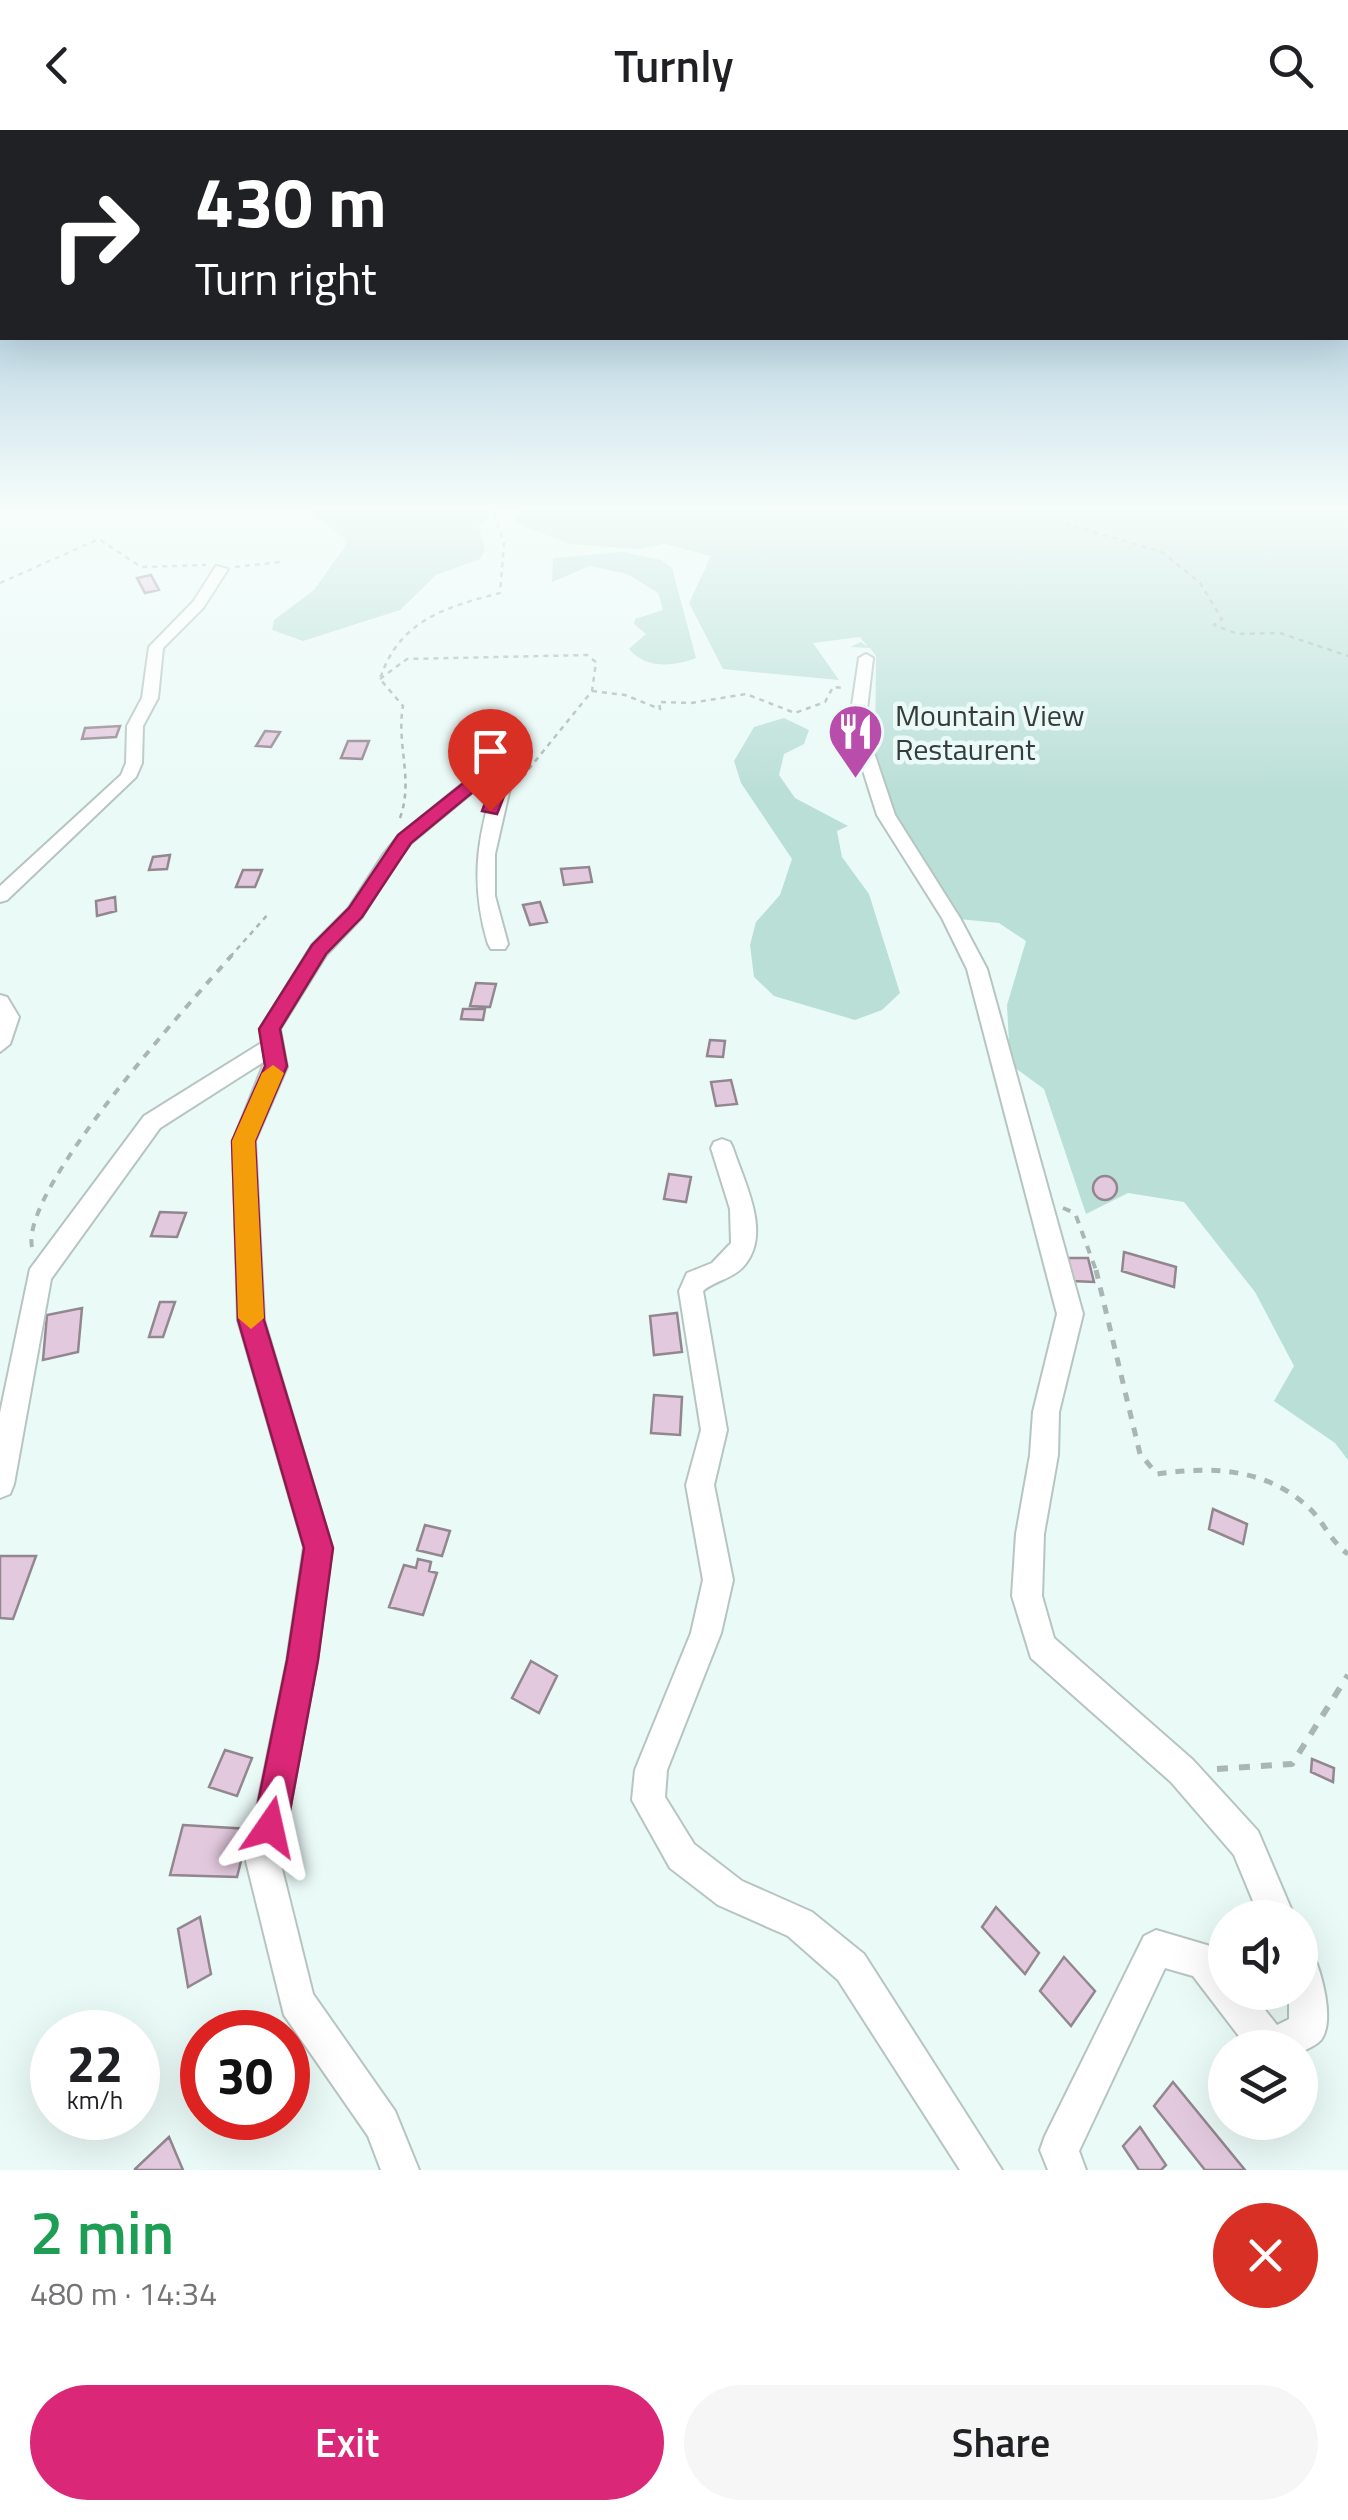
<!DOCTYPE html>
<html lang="en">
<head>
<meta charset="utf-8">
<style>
	body { margin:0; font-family:"Titillium Web",sans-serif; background:#f6f6f6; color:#202124; height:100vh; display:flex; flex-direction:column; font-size:38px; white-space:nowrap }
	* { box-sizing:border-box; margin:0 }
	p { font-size:32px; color:#757577 }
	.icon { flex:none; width:55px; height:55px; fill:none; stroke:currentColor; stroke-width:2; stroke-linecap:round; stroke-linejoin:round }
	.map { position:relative; height:2040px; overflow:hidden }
	.details { display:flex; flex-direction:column; background:#fff; flex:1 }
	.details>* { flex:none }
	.banner { position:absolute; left:0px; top:0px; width:1350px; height:210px; box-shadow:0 10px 40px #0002; background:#202124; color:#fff; overflow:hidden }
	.tools { position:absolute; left:1208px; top:1770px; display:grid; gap:20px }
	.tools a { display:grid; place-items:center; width:110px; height:110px; border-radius:50%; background:#fff; box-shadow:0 10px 40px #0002; font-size:50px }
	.speed { position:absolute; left:30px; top:1880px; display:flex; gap:20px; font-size:50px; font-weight:700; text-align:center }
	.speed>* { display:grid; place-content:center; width:130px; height:130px; border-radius:50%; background:#fff; box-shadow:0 10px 40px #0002; line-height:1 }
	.speed small { font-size:25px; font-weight:400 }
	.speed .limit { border:15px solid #d22; background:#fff; color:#111 }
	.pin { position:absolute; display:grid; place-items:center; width:85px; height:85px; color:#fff; margin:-102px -42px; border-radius:50% 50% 50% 0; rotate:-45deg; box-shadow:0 0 10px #0007 }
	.pin .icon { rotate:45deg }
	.me { position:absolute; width:110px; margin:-55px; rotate:11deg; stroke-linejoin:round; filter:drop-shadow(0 0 8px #0008) }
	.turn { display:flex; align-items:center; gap:35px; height:210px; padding:0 30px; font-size:45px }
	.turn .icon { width:130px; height:130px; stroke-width:2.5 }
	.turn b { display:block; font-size:70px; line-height:85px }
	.round { display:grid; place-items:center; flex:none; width:105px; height:105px; border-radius:52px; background:#f6f6f6 }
	.summary { display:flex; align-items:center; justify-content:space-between; height:170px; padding:0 30px }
	h1 { font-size:60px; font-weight:600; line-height:75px; color:#1e9e55 }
	.action { display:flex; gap:20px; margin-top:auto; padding:20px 30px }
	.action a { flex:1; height:115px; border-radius:60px; background:#db2777; color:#fff; font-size:40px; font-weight:600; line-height:115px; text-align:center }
	.action a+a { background:#f6f6f6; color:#202124 }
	header { display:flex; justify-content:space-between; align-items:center; height:130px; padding:0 30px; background:#fff; font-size:45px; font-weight:600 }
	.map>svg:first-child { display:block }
	.green { fill:#badfd7 }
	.building { fill:#e3c9de; stroke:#92878f; stroke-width:2.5 }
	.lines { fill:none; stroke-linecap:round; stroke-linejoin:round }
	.minor-casing { stroke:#b6c5c1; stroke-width:4 }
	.path-far3 { stroke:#aab6b4; stroke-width:2.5; stroke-dasharray:5 5; stroke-linecap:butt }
	.path-far2 { stroke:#aab6b4; stroke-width:4; stroke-dasharray:8 8; stroke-linecap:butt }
	.path-far1 { stroke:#aab6b4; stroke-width:5; stroke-dasharray:9 9; stroke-linecap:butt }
	.path { stroke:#aab6b4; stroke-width:6; stroke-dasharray:11 11; stroke-linecap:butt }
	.minor { fill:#fff; fill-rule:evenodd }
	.route { fill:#db2777; stroke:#8e194d; stroke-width:2.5 }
	.slow { fill:#f59e0b }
	.labels { text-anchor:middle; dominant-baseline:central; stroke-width:9; stroke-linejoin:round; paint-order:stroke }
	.far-poi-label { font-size:30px; fill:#363c3b; stroke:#eafaf7; text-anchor:start }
</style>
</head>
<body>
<header><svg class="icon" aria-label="back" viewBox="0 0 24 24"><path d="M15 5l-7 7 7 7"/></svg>Turnly<svg class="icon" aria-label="search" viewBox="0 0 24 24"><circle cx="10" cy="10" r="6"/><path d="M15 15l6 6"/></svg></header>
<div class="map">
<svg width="1348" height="2040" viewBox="0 0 1348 2040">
	<rect width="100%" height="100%" fill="#eafaf7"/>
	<path class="green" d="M305 377H498L479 397 485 420 480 429 436 445 400 480 303 511 272 500 274 490 314 460 348 412Z
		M524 377H1348V1330L1335 1313 1274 1271 1294 1236 1255 1162 1184 1072 1128 1063 1086 1084 1044 959 1010 934 1007 875 1026 811 999 793 959 789 898 689 875 633 876 526 870 518 850 517 861 512 868 517 860 507 813 513 839 550 723 539 689 473 711 426 665 414 639 419 570 414 515 393Z
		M623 422 661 430 672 438 696 528C673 537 646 539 629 519L646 504 634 494 635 489 663 480 658 463 627 444 590 436 552 452 553 428Z
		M784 588 809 600 804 614 784 624 779 645 795 668 848 696 837 701 842 727 869 764 900 863 882 880 855 890 774 866 754 847 750 815 756 792 780 765 792 729 741 653 734 631 754 597Z"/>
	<path class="building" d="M151 445 159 460 145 463 137 448Z
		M120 596 116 607 82 609 85 598Z
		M265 601 280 602 271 617 256 616Z
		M348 611H369L362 629 341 628Z
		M170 725 167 739 149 740 153 727Z
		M589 737 592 752 564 755 561 739Z
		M243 740H262L255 757H236Z
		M115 767 116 781 97 786 96 771Z
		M540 772 547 792 530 795 523 775Z
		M476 853 496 854 490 877 470 876Z
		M463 879H485L483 890 461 889Z
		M710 910 725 911 723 927 707 926Z
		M731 950 737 974 716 976 711 952Z
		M669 1044 691 1047 686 1072 664 1069Z
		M1093 1058a12 12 0 1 1 24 0a12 12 0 1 1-24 0Z
		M160 1082 186 1083 177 1107 151 1106Z
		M1124 1122 1176 1137 1174 1157 1122 1141Z
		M1067 1128H1088L1094 1152 1072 1151Z
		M160 1172H175L163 1207H149Z
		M82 1178 78 1222 43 1230 47 1185Z
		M677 1183 682 1222 654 1225 650 1186Z
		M654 1265 682 1267 680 1305 651 1303Z
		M1213 1379 1247 1394 1243 1414 1209 1399Z
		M425 1395 450 1401 442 1426 417 1420Z
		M0 1426H36L13 1489 0 1488Z
		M418 1429 431 1432 429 1441 437 1443 423 1485 389 1477 404 1435 416 1438Z
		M531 1531 557 1546 539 1583 512 1568Z
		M225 1620 252 1628 237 1666 209 1657Z
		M1312 1629 1334 1638 1333 1652 1311 1642Z
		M183 1695 249 1699 237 1747 170 1745Z
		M996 1777 1039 1823 1025 1844 982 1797Z
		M200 1787 211 1844 188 1857 178 1799Z
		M1064 1827 1095 1861 1071 1896 1040 1861Z
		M1173 1952 1245 2040H1205L1154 1976Z
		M1140 1997 1166 2035 1161 2040H1139L1123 2016Z
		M169 2007 183 2040H135V2039Z"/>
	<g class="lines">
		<defs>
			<path id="minor" d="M216 436 228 439 203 478 163 518 158 568 143 596 142 633 136 647 7 770 0 772V756L121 645 126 633 127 596 142 568 149 517 193 472Z
				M866 524 873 528 865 596 895 685 960 788 987 839 1083 1184 1059 1282 1058 1325 1044 1404 1042 1466 1054 1508 1193 1630 1258 1701 1295 1788H1260L1234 1725 1171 1652 1031 1528 1012 1466 1016 1404 1030 1325 1033 1282 1057 1184 967 839 942 788 877 685 849 596 859 528Z
				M501 614 509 619 515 636 495 724V766L508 814 505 819H491L488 814C468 747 479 701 499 636L495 626 479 657 411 713 396 732 362 787 326 825 280 899 287 937 255 1011 264 1190 332 1417 317 1531 280 1731 313 1864 395 1981 419 2040H381L368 2006 284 1885 246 1731 287 1531 304 1417 238 1190 233 1011 265 931 160 998 51 1149 14 1354 10 1364 0 1368V1283L30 1139 144 986 263 912 260 899 312 815 348 779 383 725 399 705 466 651 480 621Z
				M0 865 7 867 19 887 10 914 0 922Z
				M722 1009 730 1012 733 1018C744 1053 773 1104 743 1137 732 1149 714 1151 703 1161L727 1300 714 1355 733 1450 721 1503 667 1640 665 1667 694 1714 742 1751 812 1782 864 1824 1002 2040H960L838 1850 788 1806 718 1775 670 1738 632 1670 635 1640 691 1503 703 1450 686 1355 701 1300 679 1161 687 1143 712 1133 731 1113 730 1079 711 1018 714 1012Z
				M1156 1800 1217 1818 1225 1830V1862H1251L1277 1895 1289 1889V1862H1300V1819L1313 1824C1322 1844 1335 1891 1321 1910 1316 1916 1306 1919 1300 1923V1918H1248L1193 1846 1165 1838 1079 2021 1086 2040H1048L1040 2020 1045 2006 1144 1806Z"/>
		</defs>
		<use href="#minor" class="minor-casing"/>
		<path class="path-far3" d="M1007 377 1162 422 1200 453 1222 489 1214 495 1238 504 1280 503 1348 526
			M235 437 280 432
			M0 453 99 409 141 437 206 435
			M380 549 407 529 587 525 596 532 592 561 524 645
			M592 561 625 565 660 579 659 572 691 573 746 564 795 583 825 572 833 557 845 558
			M400 688C414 649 396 615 403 576L380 549C399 490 446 477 500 463L504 414 494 384 505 377
			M230 827 269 783"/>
		<path class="path-far2" d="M1063 1078 1075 1083 1097 1143
			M32 1117C20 1059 190 873 232 825"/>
		<path class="path-far1" d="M1096 1140 1140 1324 1157 1344C1210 1336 1265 1338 1307 1376 1323 1390 1330 1411 1348 1424"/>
		<path class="path" d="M1217 1639 1292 1634 1348 1545"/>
		<use href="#minor" class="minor"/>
	</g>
	<linearGradient id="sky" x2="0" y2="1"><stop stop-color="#82b1ce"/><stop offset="0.57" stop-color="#f6fdfb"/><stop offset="1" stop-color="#f6fdfb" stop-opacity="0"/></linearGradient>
	<rect width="1348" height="663" fill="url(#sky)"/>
	<path class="route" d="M501 614 509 619 516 636 497 684 482 681 499 636 496 626 479 657 411 713 362 787 326 824 280 899 287 936 255 1011 264 1190 333 1418 318 1530 287 1697 282 1709 270 1714 258 1709 253 1697 287 1530 304 1418 238 1190 232 1011 265 936 259 899 312 815 349 778 398 705 466 651 480 621Z"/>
	<path class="slow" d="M273 935 284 943 255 1011 264 1188 251 1199 238 1188 232 1011 262 943Z"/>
	<defs>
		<symbol id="restaurant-pin" viewBox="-11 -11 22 30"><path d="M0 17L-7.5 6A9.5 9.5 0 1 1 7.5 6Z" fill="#b94dac" stroke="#eafaf7"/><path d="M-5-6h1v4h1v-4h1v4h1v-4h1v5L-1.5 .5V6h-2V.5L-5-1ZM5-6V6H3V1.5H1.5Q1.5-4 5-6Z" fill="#fff"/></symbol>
	</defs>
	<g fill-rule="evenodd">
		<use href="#restaurant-pin" x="824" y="570" width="63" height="86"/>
	</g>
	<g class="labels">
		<g class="far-poi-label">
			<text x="895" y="585">Mountain View<tspan x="895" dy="34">Restaurent</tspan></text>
		</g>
	</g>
</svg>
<div class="tools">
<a><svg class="icon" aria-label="sound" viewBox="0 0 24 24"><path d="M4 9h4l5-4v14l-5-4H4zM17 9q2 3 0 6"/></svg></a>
<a><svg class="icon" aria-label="layers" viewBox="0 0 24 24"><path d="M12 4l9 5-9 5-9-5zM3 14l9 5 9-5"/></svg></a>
</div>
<div class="speed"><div>22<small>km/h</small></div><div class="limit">30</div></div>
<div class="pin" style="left:490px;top:681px;background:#d93025"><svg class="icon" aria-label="arrive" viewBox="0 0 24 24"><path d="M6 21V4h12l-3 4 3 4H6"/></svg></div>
<svg class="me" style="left:270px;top:1697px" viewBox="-20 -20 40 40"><path d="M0-17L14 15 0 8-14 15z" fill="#db2777" stroke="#fff" stroke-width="4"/></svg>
<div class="banner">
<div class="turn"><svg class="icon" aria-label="right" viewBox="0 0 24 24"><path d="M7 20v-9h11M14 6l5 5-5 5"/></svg><div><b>430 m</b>Turn right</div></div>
</div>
</div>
<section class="details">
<div class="summary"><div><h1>2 min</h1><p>480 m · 14:34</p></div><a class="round" style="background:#d93025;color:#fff"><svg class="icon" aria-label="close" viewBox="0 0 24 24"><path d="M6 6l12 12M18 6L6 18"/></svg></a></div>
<div class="action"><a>Exit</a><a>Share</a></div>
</section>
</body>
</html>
